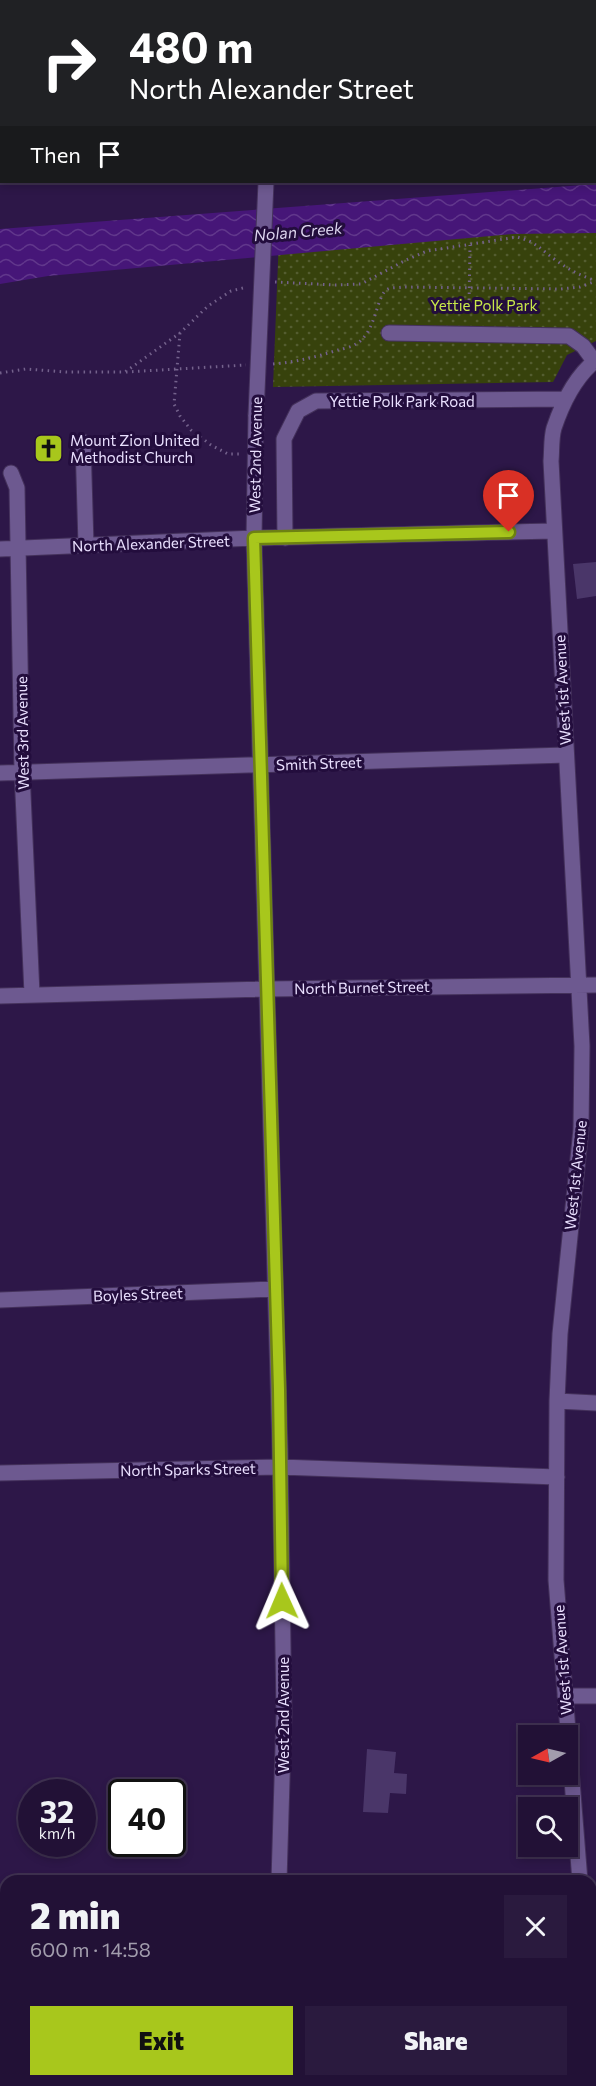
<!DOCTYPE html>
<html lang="en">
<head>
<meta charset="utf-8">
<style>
	body { margin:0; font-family:Commissioner,sans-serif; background:#2a1a3e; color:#f1f3f6; height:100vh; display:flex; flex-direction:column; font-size:22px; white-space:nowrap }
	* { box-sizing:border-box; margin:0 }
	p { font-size:20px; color:#a29dad }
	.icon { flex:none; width:33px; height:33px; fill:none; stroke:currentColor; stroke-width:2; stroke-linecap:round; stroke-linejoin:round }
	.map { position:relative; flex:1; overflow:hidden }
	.details { position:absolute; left:0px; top:1875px; width:597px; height:212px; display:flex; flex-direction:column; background:#221136; border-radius:18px 18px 0 0; box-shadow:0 3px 9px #0003,0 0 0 2px #3f3151 }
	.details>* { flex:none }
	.guide { position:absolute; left:0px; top:0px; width:597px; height:183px; box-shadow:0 3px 9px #0003,0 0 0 2px #3f3151; background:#202124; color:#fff; overflow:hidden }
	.needle { width:39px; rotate:262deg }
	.buttons { position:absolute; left:518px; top:1725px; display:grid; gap:12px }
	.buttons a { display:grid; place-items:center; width:60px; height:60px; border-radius:0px; background:#221136; box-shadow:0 3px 9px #0003,0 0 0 2px #3f3151; font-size:30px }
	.speed { position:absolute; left:18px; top:1779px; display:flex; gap:12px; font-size:30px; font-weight:700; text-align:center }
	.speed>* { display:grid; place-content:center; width:78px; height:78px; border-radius:50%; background:#221136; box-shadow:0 3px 9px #0003,0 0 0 2px #3f3151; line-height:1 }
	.speed small { font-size:15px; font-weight:400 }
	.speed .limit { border:3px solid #111; border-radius:9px; background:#fff; color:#111 }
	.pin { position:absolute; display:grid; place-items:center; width:51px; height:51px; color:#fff; margin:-62px -26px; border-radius:50% 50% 50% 0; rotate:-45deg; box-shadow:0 0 6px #0007 }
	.pin .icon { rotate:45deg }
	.me { position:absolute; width:66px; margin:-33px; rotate:359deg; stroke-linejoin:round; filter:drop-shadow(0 0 4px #0008) }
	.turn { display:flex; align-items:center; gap:21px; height:126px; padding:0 30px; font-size:27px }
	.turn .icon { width:78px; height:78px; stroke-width:2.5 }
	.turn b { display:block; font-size:42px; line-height:51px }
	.then { display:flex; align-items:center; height:57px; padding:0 30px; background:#0003; gap:12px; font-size:22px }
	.round { display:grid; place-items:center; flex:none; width:63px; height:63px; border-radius:0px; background:#2a1a3e }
	.headline { display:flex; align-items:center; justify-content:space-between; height:102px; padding:0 30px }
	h1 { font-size:36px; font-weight:800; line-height:45px }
	.action { display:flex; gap:12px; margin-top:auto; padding:12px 30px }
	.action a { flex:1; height:69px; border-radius:0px; background:#a8c71c; color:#111; font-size:24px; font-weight:800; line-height:69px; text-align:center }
	.action a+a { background:#2a1a3e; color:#f1f3f6 }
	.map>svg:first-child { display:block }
	.park { fill:url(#park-dots) }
	.water { fill:url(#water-waves) }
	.building { fill:#4a3669 }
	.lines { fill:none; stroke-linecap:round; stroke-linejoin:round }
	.minor-casing { stroke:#44315b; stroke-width:17 }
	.path { stroke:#74628c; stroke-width:3; stroke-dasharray:1.5 4.5; stroke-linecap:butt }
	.minor { stroke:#6d5990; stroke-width:15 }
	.minor-bridge-casing { stroke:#44315b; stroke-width:17; stroke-linecap:butt }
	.minor-bridge { stroke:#6d5990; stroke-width:15 }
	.route-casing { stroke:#6d8112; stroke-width:15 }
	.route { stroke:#a8c71c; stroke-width:10 }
	.labels { text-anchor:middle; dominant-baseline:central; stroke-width:6; stroke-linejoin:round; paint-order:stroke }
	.park-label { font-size:15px; fill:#c8e949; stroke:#230d3d }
	.street-label { font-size:15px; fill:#e9dffe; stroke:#230d3d }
	.poi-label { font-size:15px; fill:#e9dffe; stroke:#230d3d; text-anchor:start }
	.water-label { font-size:16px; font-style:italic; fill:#ddd5ef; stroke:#230d3d }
</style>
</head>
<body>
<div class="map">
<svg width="596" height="2086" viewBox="0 0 596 2086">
	<defs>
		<pattern id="park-dots" width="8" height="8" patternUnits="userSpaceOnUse" patternTransform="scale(1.5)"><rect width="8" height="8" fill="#37420c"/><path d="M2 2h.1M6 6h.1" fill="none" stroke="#545d30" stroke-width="1.8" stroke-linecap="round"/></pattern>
		<pattern id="water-waves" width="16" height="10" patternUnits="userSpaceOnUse" patternTransform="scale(1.5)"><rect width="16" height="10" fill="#461678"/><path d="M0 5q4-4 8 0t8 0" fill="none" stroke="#61378c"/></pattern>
	</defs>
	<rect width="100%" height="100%" fill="#2d1748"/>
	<path class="park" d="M596 222V341L567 355 553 382 273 387 279 237Z"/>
	<path class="water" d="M596 184V233L513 234 48 276 0 284V229Z"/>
	<path class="building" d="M596 562V596L577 599 573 564Z
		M367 1749 396 1752 394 1773 407 1774 406 1794 390 1793 388 1813 363 1812Z"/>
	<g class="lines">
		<defs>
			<path id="minor" d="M77 0 84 2
				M284 2 285 0
				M535 2V0
				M389 333 569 336 583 346 594 361
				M256 415 254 538 280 1449 284 1713 279 1881
				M83 442 86 545
				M11 473 17 488 22 772 32 994
				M285 538 284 439 298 411 316 401 566 399
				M0 549 254 538 554 531
				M0 773 566 755
				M0 996 267 989 596 985
				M0 1300 275 1289
				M557 1401 596 1403
				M0 1473 280 1467 557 1477
				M565 1696H596
				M580 1881 556 1580 557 1401 560 1334 581 1129 582 1046 551 461C552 451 551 438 554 428 562 404 576 376 596 360
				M591 1933 596 1934
				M274 2086V2080"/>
		</defs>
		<use href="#minor" class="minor-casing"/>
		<path class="path" d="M275 282 335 285 361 284 406 260 427 251 517 237C537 242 541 250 557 261 569 270 582 276 596 281
			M469 306 470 245
			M180 333 174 404 180 416 191 430 211 445 228 454H240
			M273 364C296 362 316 357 338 350 343 349 351 347 356 344 377 332 376 294 388 289 392 287 398 288 402 287L561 289 580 287 596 281
			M126 372 246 365
			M0 373 26 369 66 372H125L180 333 208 306 231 291 247 287"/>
		<use href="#minor" class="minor"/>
		<defs>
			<path id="minor-bridge" d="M256 415 266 182"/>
		</defs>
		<use href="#minor-bridge" class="minor-bridge-casing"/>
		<use href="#minor-bridge" class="minor-bridge"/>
	</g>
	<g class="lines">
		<defs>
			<path id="route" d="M282 1601 279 1389 254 538 509 532"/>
		</defs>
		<use href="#route" class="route-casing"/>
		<use href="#route" class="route"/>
	</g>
	<defs>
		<symbol id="church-square" viewBox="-11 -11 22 22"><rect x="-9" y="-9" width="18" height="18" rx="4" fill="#a8c71c" stroke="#230d3d"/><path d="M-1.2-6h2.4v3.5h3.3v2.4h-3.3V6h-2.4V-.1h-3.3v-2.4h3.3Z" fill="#111"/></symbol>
	</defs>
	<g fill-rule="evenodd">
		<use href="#church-square" x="32" y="432" width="33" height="33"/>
	</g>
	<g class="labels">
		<g class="park-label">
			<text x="484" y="305">Yettie Polk Park</text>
		</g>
		<g class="street-label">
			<text x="402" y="401">Yettie Polk Park Road</text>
			<text transform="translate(255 455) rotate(-89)">West 2nd Avenue</text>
			<text transform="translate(151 543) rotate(-2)">North Alexander Street</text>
			<text transform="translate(562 690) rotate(-93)">West 1st Avenue</text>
			<text transform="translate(22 733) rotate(-91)">West 3rd Avenue</text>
			<text transform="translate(319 763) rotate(-2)">Smith Street</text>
			<text transform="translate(362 987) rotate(-1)">North Burnet Street</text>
			<text transform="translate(575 1175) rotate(-84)">West 1st Avenue</text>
			<text transform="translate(138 1294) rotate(-2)">Boyles Street</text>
			<text transform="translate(188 1469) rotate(-1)">North Sparks Street</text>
			<text transform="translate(562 1660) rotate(-94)">West 1st Avenue</text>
			<text transform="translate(283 1715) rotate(-90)">West 2nd Avenue</text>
		</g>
		<g class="poi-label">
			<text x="70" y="440">Mount Zion United<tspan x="70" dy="17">Methodist Church</tspan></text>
		</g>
		<g class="water-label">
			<text transform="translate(298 231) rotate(-5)">Nolan Creek</text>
		</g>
	</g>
</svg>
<div class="buttons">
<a><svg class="needle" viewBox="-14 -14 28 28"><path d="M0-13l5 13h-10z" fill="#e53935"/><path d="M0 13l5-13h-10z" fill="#a29dad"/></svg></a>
<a><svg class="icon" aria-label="search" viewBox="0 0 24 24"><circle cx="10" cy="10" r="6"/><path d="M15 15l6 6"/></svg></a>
</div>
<div class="speed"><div>32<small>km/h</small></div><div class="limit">40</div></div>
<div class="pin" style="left:509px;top:532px;background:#d93025"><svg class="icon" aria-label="arrive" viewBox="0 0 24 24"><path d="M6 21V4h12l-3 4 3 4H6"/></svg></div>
<svg class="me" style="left:282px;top:1601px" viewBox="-20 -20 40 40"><path d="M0-17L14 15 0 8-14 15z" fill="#a8c71c" stroke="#fff" stroke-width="4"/></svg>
<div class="guide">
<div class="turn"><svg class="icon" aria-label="right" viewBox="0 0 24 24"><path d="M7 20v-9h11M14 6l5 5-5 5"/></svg><div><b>480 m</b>North Alexander Street</div></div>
<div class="then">Then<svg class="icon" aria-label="arrive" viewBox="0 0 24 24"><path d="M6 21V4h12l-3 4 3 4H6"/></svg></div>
</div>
<section class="details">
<div class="headline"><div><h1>2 min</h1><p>600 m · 14:58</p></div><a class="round"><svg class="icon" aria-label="close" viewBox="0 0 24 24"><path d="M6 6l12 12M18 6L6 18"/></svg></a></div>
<div class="action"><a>Exit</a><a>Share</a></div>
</section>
</div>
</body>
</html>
